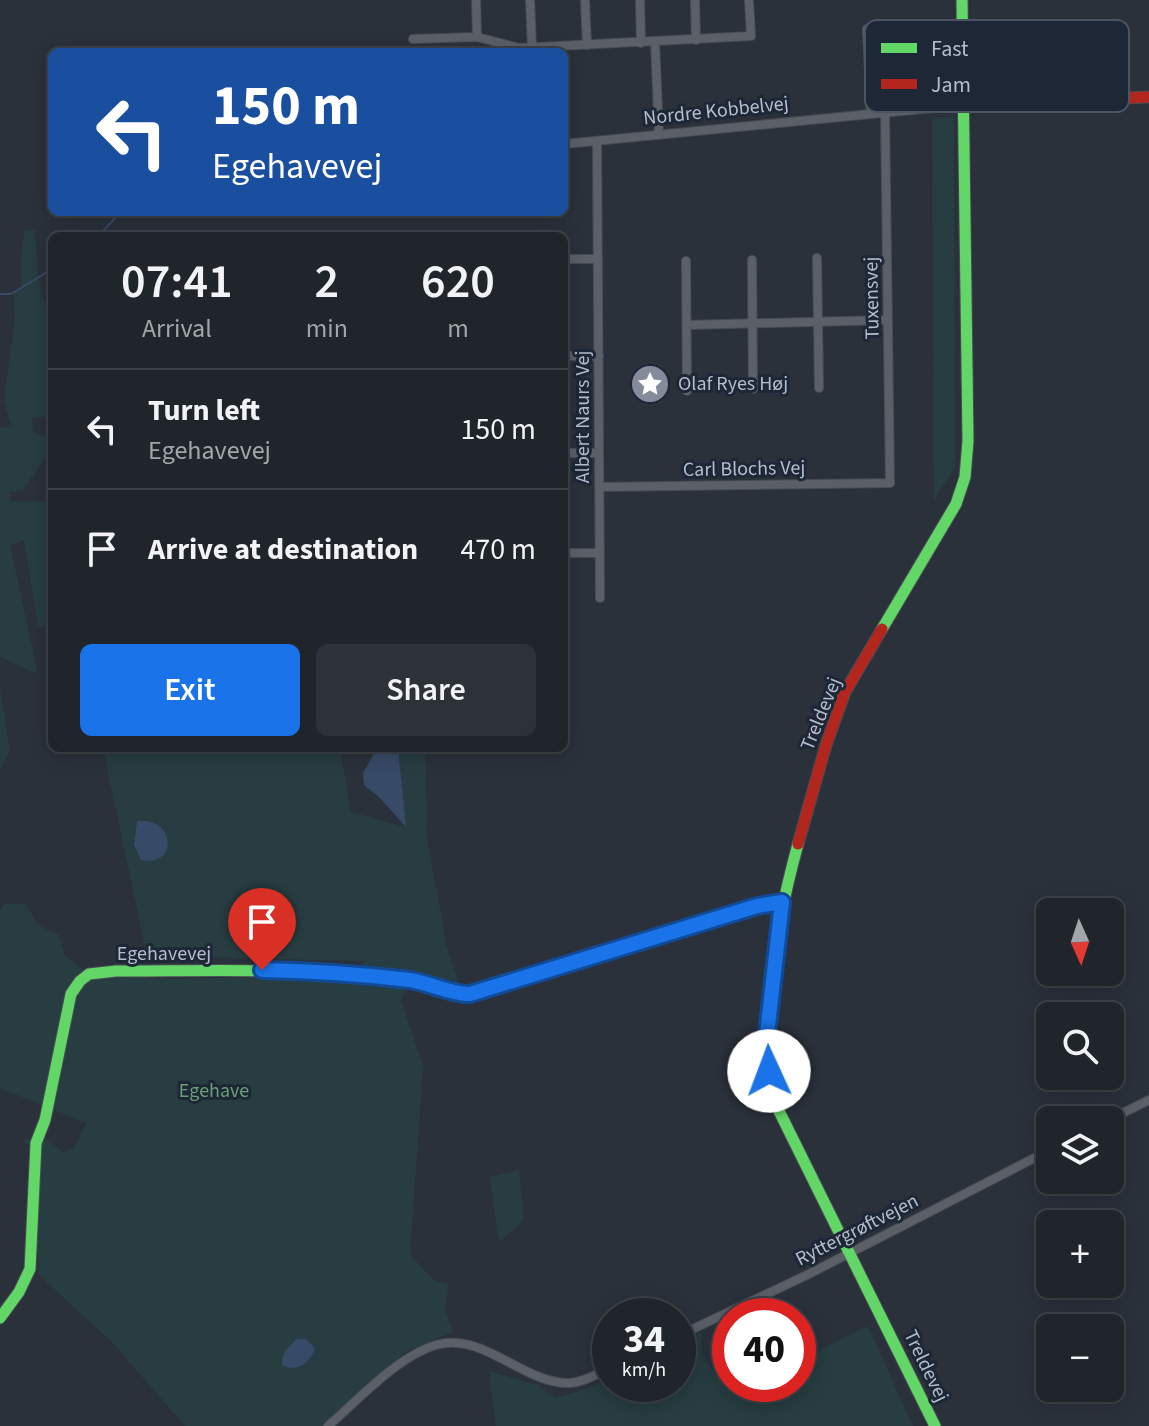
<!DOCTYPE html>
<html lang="en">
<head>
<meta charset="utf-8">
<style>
	body { margin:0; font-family:"Source Sans 3",sans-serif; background:#2d3138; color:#f1f3f6; height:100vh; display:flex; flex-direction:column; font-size:30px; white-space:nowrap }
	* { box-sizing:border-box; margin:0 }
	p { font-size:26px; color:#a2a5a9 }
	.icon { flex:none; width:44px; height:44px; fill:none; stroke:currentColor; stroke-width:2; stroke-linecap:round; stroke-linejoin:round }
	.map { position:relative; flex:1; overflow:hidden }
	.panel { position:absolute; left:48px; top:232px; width:520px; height:520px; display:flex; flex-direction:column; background:#20252c; border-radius:12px; box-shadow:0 4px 20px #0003,0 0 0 2px #3d4248 }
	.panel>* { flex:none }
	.banner { position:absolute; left:48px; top:48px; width:520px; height:168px; border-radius:12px; box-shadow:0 4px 20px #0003,0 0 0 2px #3d4248; background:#1a4fa0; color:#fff; overflow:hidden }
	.needle { width:52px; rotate:177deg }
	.tools { position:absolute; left:1036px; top:898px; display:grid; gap:16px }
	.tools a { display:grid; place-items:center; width:88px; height:88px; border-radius:12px; background:#20252c; box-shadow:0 4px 20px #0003,0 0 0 2px #3d4248; font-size:40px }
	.speed { position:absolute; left:592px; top:1298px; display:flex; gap:16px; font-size:40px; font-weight:700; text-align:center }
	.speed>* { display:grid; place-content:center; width:104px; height:104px; border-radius:50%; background:#20252c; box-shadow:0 4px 20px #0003,0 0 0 2px #3d4248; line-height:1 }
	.speed small { font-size:20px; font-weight:400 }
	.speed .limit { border:12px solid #d22; background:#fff; color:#111 }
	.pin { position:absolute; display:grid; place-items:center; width:68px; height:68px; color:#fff; margin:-82px -34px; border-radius:50% 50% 50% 0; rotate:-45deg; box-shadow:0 0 8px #0007 }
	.pin .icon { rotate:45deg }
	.me { position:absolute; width:88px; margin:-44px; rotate:358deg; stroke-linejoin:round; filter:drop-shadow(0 0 6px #0008) }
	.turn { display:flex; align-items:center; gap:28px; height:168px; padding:0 32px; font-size:36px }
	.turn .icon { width:104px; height:104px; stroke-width:2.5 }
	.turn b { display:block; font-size:56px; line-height:68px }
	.eta { display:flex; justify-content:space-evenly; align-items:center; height:136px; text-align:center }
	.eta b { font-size:48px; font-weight:600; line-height:56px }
	.primary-button { display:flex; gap:16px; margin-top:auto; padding:16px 32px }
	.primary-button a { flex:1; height:92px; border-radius:12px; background:#1a73e8; color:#fff; font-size:32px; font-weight:600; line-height:92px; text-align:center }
	.primary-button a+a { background:#2d3138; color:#f1f3f6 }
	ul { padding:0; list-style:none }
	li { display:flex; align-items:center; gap:24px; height:120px; padding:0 32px; border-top:2px solid #3d4248 }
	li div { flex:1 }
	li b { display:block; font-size:30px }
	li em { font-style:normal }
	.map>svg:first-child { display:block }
	.green { fill:#273d41 }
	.water { fill:#374a67 }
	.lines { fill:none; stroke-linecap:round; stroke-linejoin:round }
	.stream { stroke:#374a67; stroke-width:2 }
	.street-casing { stroke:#474c53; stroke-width:10 }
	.fast-casing { stroke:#474c53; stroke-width:13 }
	.jam-casing { stroke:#474c53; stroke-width:13 }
	.street { stroke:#5b6068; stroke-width:8 }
	.fast { stroke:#63d668; stroke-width:11 }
	.jam { stroke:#b3261e; stroke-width:11 }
	.route-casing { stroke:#114b97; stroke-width:20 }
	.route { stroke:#1a73e8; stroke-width:14 }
	.labels { text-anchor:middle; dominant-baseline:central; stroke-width:6; stroke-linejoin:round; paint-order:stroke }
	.street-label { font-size:20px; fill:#b5bdcc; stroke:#1d2736 }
	.poi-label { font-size:20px; fill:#b5bdcc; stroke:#1d2736; text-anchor:start }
	.park-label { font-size:20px; fill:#6b9e77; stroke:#1d2736 }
	.key { fill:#1d2736; stroke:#4b5463; stroke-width:2 }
	.key-label { font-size:22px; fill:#b5bdcc }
</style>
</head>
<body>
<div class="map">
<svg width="1149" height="1426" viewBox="0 0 1149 1426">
	<rect width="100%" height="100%" fill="#2b313b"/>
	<path class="green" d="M954 117 955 467 934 500 932 119Z
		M25 230H35L38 277 52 331V416L32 418 33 433 47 437 48 453 23 490 9 492 11 502 52 501V625L38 626 24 540 10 545 38 674 0 657V428L11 426 4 401 15 320 14 292 21 288 22 246Z
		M0 687 10 751 0 771Z
		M103 748H340L351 812 405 827 398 748H425L427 839 447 947 458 981 415 976 401 1000 423 1066 410 1255 435 1281 449 1284 445 1308 453 1332 405 1352 323 1426H185L113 1343 39 1275 36 1227 41 1152 21 1140 44 1137 63 1152 74 1148 86 1123 0 1088V910L5 904H26L38 925 59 935 65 955 92 977 171 979 293 976 353 980 365 961 147 956Z
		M519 1170 524 1221 499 1242 490 1177Z
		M868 1326 913 1426H496L489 1371 538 1385 556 1398 592 1387 610 1378V1384H678V1344L701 1332 702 1355 730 1393 748 1384H798V1360Z"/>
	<path class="water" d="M377 748H398L406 827 379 797 364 785 363 773Z
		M137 821C176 817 179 867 141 860L134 845Z
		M296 1339H306L315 1348C310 1363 297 1373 282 1365 281 1353 289 1348 296 1339Z"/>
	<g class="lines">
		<path class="stream" d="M98 236 121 212
			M0 294H11L52 269"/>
		<defs>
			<path id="street" d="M476 0 477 37 519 48 751 36 749 0
				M530 0 532 47
				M585 0 587 45
				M640 0 641 43
				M695 0 696 40
				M867 29 871 114
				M413 39 477 37
				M655 42 659 135
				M597 141 600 598
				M564 144 963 105
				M817 258 819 388
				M564 259H598
				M752 260 753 389
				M686 261 687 391
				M687 325 888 320
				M564 356H599
				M564 453H599
				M599 487 890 483 885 112
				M564 553H600
				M1109 1120 1149 1100
				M678 1336 809 1274 1050 1150
				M328 1426C357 1401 398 1356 436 1345 483 1331 525 1385 570 1383 584 1382 597 1374 610 1368"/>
			<path id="fast" d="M882 629 956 504 965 477 968 441 962 0
				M798 844C774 932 759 1019 778 1109L935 1426
				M0 1318 19 1292 30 1269 36 1143 45 1120 71 994 80 981 89 974 116 971C197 971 279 968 360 976 396 979 429 982 462 995L647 940"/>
			<path id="jam" d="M963 105 1149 97
				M798 844 826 745 845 692 882 629
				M647 940 757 906 782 902"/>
		</defs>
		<use href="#street" class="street-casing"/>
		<use href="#fast" class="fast-casing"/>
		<use href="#jam" class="jam-casing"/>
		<use href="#street" class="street"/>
		<use href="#fast" class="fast"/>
		<use href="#jam" class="jam"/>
	</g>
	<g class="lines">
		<defs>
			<path id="route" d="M262 970C312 971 361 974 410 980 428 983 455 995 470 994L757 906 782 902 767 1034 769 1071"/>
		</defs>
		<use href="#route" class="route-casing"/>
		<use href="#route" class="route"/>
	</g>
	<defs>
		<symbol id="sight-disc" viewBox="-11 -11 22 22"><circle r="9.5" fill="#858c99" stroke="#1d2736"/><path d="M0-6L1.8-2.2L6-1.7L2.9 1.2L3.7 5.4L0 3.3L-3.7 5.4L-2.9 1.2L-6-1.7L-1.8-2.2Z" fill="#fff"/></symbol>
	</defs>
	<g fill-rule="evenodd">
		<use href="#sight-disc" x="628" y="362" width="44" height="44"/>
	</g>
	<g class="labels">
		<g class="street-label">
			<text transform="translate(716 111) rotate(-6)">Nordre Kobbelvej</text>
			<text transform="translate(872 298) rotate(-91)">Tuxensvej</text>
			<text transform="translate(583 417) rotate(-90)">Albert Naurs Vej</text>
			<text transform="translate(744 469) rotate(-1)">Carl Blochs Vej</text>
			<text transform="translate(821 714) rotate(-68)">Treldevej</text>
			<text x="164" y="954">Egehavevej</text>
			<text transform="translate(857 1230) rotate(-27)">Ryttergrøftvejen</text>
			<text transform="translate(926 1366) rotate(64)">Treldevej</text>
		</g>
		<g class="poi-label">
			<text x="678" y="384">Olaf Ryes Høj</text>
		</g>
		<g class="park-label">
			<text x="214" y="1091">Egehave</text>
		</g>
	</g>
	<rect x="865" y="20" width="264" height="92" rx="12" class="key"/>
	<rect x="881" y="43" width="36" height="10" fill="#63d668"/>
	<rect x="881" y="79" width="36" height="10" fill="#b3261e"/>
	<g class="key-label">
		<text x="931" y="56">Fast</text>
		<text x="931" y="92">Jam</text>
	</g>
</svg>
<div class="tools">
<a><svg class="needle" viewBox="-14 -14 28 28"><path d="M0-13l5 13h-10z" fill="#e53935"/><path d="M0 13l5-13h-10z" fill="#a2a5a9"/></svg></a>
<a><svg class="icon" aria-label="search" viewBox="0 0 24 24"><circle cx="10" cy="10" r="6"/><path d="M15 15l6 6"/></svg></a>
<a><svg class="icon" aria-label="layers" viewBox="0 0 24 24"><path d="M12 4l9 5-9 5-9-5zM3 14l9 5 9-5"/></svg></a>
<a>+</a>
<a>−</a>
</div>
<div class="speed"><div>34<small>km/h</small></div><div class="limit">40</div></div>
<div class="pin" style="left:262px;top:970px;background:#d93025"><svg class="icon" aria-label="arrive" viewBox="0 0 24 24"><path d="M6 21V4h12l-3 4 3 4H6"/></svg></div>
<svg class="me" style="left:769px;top:1071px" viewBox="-20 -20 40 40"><circle r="19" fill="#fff"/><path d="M0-13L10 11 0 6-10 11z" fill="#1a73e8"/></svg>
<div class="banner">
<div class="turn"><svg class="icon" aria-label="left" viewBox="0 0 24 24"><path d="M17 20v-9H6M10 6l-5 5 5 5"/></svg><div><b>150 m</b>Egehavevej</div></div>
</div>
<section class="panel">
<div class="eta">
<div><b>07:41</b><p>Arrival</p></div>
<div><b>2</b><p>min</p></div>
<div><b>620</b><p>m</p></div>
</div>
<ul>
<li><svg class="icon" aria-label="left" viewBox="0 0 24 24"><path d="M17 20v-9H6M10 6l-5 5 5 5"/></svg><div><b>Turn left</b><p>Egehavevej</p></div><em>150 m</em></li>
<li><svg class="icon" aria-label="arrive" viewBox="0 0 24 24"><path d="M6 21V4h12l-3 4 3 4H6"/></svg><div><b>Arrive at destination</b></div><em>470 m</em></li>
</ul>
<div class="primary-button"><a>Exit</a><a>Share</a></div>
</section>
</div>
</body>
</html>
